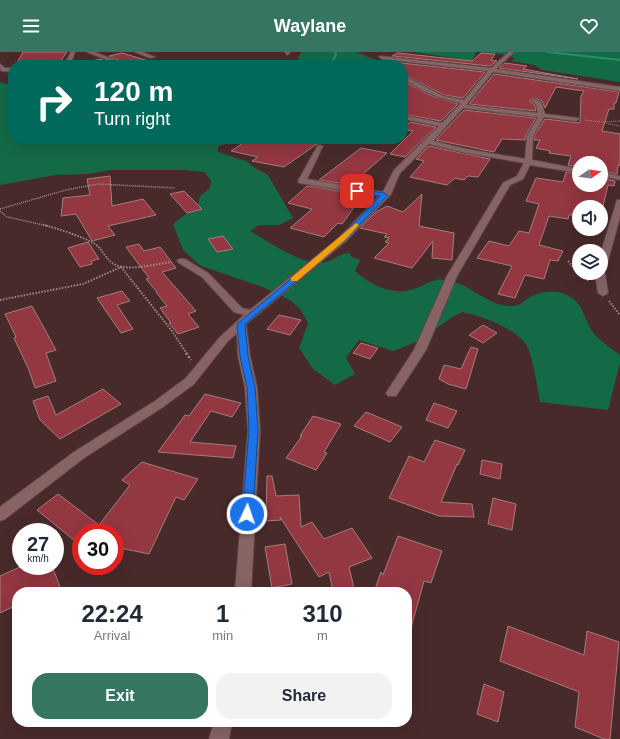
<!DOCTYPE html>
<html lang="en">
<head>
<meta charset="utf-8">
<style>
	body { margin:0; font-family:Helvetica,sans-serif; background:#f2f2f3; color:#1f2937; height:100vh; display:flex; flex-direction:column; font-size:15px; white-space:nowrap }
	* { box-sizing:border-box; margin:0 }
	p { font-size:13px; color:#747a83 }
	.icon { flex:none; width:22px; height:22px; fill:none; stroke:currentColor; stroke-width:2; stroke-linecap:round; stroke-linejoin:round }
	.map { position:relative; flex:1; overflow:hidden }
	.side { position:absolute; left:12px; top:535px; width:400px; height:140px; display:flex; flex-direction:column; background:#fff; border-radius:16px; box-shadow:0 4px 16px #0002 }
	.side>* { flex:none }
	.guide { position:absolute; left:8px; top:8px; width:400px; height:84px; border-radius:16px; box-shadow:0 4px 16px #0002; background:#00695c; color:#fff; overflow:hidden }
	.needle { width:26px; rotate:77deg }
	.tools { position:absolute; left:572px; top:104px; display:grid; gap:8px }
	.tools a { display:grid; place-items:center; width:36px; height:36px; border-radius:50%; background:#fff; box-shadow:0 4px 16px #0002; font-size:20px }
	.speed { position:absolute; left:12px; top:471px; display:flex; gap:8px; font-size:20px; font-weight:700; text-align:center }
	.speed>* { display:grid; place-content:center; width:52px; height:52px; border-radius:50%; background:#fff; box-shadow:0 4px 16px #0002; line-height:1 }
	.speed small { font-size:10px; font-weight:400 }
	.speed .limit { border:6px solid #d22; background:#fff; color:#111 }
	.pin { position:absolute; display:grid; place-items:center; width:34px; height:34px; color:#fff; margin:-17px; border-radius:8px; box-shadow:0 2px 6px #0006 }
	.me { position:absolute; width:44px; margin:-22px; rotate:3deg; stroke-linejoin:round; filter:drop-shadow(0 0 3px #0008) }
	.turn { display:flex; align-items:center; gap:14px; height:84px; padding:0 20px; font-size:18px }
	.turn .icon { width:52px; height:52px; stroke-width:2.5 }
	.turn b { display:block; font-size:28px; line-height:34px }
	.eta { display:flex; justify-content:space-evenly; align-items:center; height:68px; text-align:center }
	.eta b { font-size:24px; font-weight:600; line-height:28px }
	.action { display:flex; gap:8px; margin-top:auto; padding:8px 20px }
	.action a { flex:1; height:46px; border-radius:16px; background:#367562; color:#fff; font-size:16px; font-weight:600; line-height:46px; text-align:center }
	.action a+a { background:#f2f2f3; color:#1f2937 }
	header { display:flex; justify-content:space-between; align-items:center; height:52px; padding:0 20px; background:#367562; color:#fff; font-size:18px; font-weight:600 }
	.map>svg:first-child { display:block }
	.green { fill:#146a46 }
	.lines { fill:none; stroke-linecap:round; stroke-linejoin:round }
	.stream { stroke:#1f9363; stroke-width:2 }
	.building { fill:#933741; stroke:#a37e7f }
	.minor-casing { stroke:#604749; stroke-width:2 }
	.path-far3 { stroke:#a18b8b; stroke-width:1; stroke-dasharray:1 1; stroke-linecap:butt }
	.path-far2 { stroke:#a18b8b; stroke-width:1.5; stroke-dasharray:1 1; stroke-linecap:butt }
	.path-far1 { stroke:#a18b8b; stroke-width:2; stroke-dasharray:1.5 1.5; stroke-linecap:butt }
	.path { stroke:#a18b8b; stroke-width:2.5; stroke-dasharray:2 2; stroke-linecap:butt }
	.minor { fill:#876364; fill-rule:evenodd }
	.route { fill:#1a73e8; stroke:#114b97 }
	.slow { fill:#f59e0b }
</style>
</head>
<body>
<header><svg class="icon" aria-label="menu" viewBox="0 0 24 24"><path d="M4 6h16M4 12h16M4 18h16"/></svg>Waylane<svg class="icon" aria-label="heart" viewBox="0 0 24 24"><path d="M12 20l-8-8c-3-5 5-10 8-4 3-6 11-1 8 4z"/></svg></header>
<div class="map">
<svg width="620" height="687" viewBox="0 0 620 687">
	<rect width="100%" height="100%" fill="#492a2b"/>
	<path class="green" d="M302 0H356L376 8 371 13H294L299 8 298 5Z
		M414 0H476L472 9Z
		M480 0H620V30L543 18 534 13 511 9 515 6 502 2Z
		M0 30 13 34V87H243L218 94V100L246 109 255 116 268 123 293 166 279 173H259L250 179C268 189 305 216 326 210 334 208 340 201 349 201L352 205 360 208 355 219C370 233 393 244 413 237 426 234 432 225 447 228 472 232 488 256 514 254 519 254 525 248 530 245 541 239 556 237 567 243 586 252 583 270 596 284 603 291 612 297 620 303V311L608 358 540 350C538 338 532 299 525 291 509 273 484 265 462 260L451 266 419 289 393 299 359 288 346 306 355 322 335 333 313 317 299 296 308 271 301 258 290 248 263 235 201 214 183 198 173 172 198 153 200 144 210 136 211 128 204 120 184 118H110L88 122 56 123 0 133Z"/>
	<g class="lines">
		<path class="stream" d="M548 0 620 8
			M330 13 336 3 335 0"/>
	</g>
	<path class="building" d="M23 0H67L58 13H16Z
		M122 1 152 10 151 13H129L109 4Z
		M398 1 472 9 481 1 495 2 491 8 497 9 490 14 392 4Z
		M100 7 116 13H92V9Z
		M383 9 485 20 463 46 444 43 403 22V13H375Z
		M505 11 527 14 523 17 578 27 499 16Z
		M494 22 619 40 616 51H614V57H609L602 79 620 82V113H618L617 122 601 119V111H579V115L568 113 571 104 549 101 550 99 536 96 540 88H534V84L545 67 580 71 581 44 584 39 556 35 545 56 542 49 535 46 530 48V50L535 53 536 59 469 52Z
		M403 29 430 43 458 52 441 69 403 62Z
		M464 58 536 66 526 83 525 88 502 87 494 100 436 88Z
		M410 70 436 75 405 105 390 102 413 79 403 77Z
		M249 87 270 90 275 87H292L317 92 284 115 252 109 258 105 231 99Z
		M429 94 466 102 490 107 478 125 468 124 464 128 455 126 447 133 410 125 424 109 416 107Z
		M361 96 387 101 355 129 363 130 360 134 319 128Z
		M566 120 579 122V133H601V126L615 129 614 134 608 133 601 163V155H579V159L574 158 572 163H569L568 167 549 164 539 193 563 199 558 209 550 208 544 227 525 223 515 246 498 242 512 214 477 206 489 189 509 194 519 179 529 181 539 152 526 149 536 126 563 130Z
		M110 124 112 154 143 147 156 163 108 174 115 183 92 189 76 162 61 164 63 146 90 143 87 127Z
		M307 134H310L363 143 342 172 338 171 324 185 290 176 312 157 288 151Z
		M184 139 202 157 187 161 170 142Z
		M422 142 419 174 454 181 452 208 432 206 433 189 412 216 374 206 389 191 385 190 389 186 384 185 387 182 360 176 376 160 387 154 403 160Z
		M223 184 233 197 217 200 208 187Z
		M88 190 99 207 91 209 92 212 80 215 68 196Z
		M139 192 144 199 160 195 176 216 162 220 196 259 188 262 199 275 178 282 169 271H171L160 256 167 254 156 240H157L146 227 149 226 126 195Z
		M122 239 130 249 117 253 133 277 121 281 97 246Z
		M32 254 56 298 46 301 56 329 35 336 29 318 14 286 16 285 5 262Z
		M279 263 301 268 290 283 267 277Z
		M483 273 497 281 483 291 469 283Z
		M361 291 378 296 370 307 353 301Z
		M471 295 478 297 466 337 448 332 439 327 444 313 461 317Z
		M103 337 121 352 60 387 40 368 33 349 48 344 56 363Z
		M205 342 241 351 232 365 211 359 190 390 236 394 233 406 158 400 185 363 189 364Z
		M434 351 457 359 448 376 426 368Z
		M366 360 402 375 390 390 354 374Z
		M313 364 341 372 324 400 327 401 316 418 286 406 302 384H300Z
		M435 388 465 398 458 413 457 412 441 450 472 452 474 465 439 464 389 446 409 404 424 410Z
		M482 408 502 412 500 427 480 422Z
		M142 410 198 427 184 448 176 445 149 502 115 495V480H81V484L75 489 37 458 58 442 99 473 130 433 122 428Z
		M267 424H272L276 444 299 443 301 475 312 470 324 487 352 476 372 506 349 515 355 540H333L329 520 319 525 280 465 281 468 266 469Z
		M493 446 516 452 512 478 488 472Z
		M398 484 442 499 431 531 424 529 411 576 407 575V540H374L381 520 383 523Z
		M285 492 292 532 272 536 265 495Z
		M22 514H52L62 540H17V553L0 561V524Z
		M508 574 584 603 587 579 619 590 610 687H604L575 675 579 640 500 609Z
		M484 632 504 640 498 670 477 662Z"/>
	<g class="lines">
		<defs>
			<path id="minor" d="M71 0H75L70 13H64Z
				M87 0H94L128 13H120Z
				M135 0H142L155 5 150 6Z
				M285 0H289L290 1 287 3Z
				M509 0H514L496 17 620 35V39L493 20 466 53 538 61 536 52 531 49 534 47 541 50 545 62 578 66 579 67 576 69 544 65 533 84 532 108 579 117V121L530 113 523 127 510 133 457 224 426 298 396 344H388L386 341 414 298 447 224 503 131 517 124 524 111 466 101 429 92 400 121 391 142 346 189 246 272 250 304 257 335 260 378 251 540H235L248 378 245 335 238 304 237 281 228 289 194 332 163 355 84 406 5 467 0 469V455L74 400 155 349 186 326 220 285 244 263 234 260 202 225 179 211 177 209 179 207H185L208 221 242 256 250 258 340 185 379 144 299 131 298 129 318 93 323 94 307 127 383 140 394 118 439 74 403 67V63L442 71 461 51C437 46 424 40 403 27V23L443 44 464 48 488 19 382 7 379 5 380 4 491 16ZM463 56 538 65 527 84 525 107 466 97 433 89Z
				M0 12 5 16H13V20L2 19 0 17Z
				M601 120 620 124V128L601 124Z
				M617 148H620V165L606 216 602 219 605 221 608 241 603 244 598 241 595 221H601V200Z
				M214 670H232L229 687H209Z"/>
		</defs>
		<use href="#minor" class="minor-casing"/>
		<path class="path-far3" d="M290 13 292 12 293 8
			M585 68 600 70 620 69
			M604 71 620 74"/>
		<path class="path-far2" d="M0 157 66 138 98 132 175 136
			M0 159 7 165 48 174"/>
		<path class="path-far1" d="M43 173C54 175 86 186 95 192 105 199 106 212 122 215 138 217 156 212 171 210
			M568 209 577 220 589 229
			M0 248 83 232 121 215 172 279 187 302
			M609 249 620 263"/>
		<path class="path" d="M186 301 191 308"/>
		<use href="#minor" class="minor"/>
	</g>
	<path class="route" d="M355 137 384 141 388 143 345 188 245 272 248 304 255 335 258 378 253 462 251 465 247 466 244 465 242 462 249 378 247 335 240 304 237 272 341 185 380 144 355 140Z"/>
	<path class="slow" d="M356 171 359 173 345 188 297 229H291V226Z"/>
</svg>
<div class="tools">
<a><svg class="needle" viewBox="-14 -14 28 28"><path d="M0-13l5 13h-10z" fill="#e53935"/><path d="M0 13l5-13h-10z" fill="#747a83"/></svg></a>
<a><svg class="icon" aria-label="sound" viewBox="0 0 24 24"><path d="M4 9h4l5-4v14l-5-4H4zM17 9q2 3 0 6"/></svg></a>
<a><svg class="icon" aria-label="layers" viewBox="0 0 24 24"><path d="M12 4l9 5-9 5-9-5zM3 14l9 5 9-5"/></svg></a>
</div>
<div class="speed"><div>27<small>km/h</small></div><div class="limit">30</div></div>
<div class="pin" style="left:357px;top:139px;background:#d93025"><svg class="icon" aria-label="arrive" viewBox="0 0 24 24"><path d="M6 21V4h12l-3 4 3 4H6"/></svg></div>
<svg class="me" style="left:247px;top:462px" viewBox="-20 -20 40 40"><circle r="17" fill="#1a73e8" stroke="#fff" stroke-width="3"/><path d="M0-11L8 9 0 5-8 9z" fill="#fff"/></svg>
<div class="guide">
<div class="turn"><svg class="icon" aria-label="right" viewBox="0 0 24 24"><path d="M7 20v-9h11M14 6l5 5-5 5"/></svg><div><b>120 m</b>Turn right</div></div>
</div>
<section class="side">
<div class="eta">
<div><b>22:24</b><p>Arrival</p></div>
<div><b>1</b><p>min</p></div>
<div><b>310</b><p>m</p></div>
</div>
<div class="action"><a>Exit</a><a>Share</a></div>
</section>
</div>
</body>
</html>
